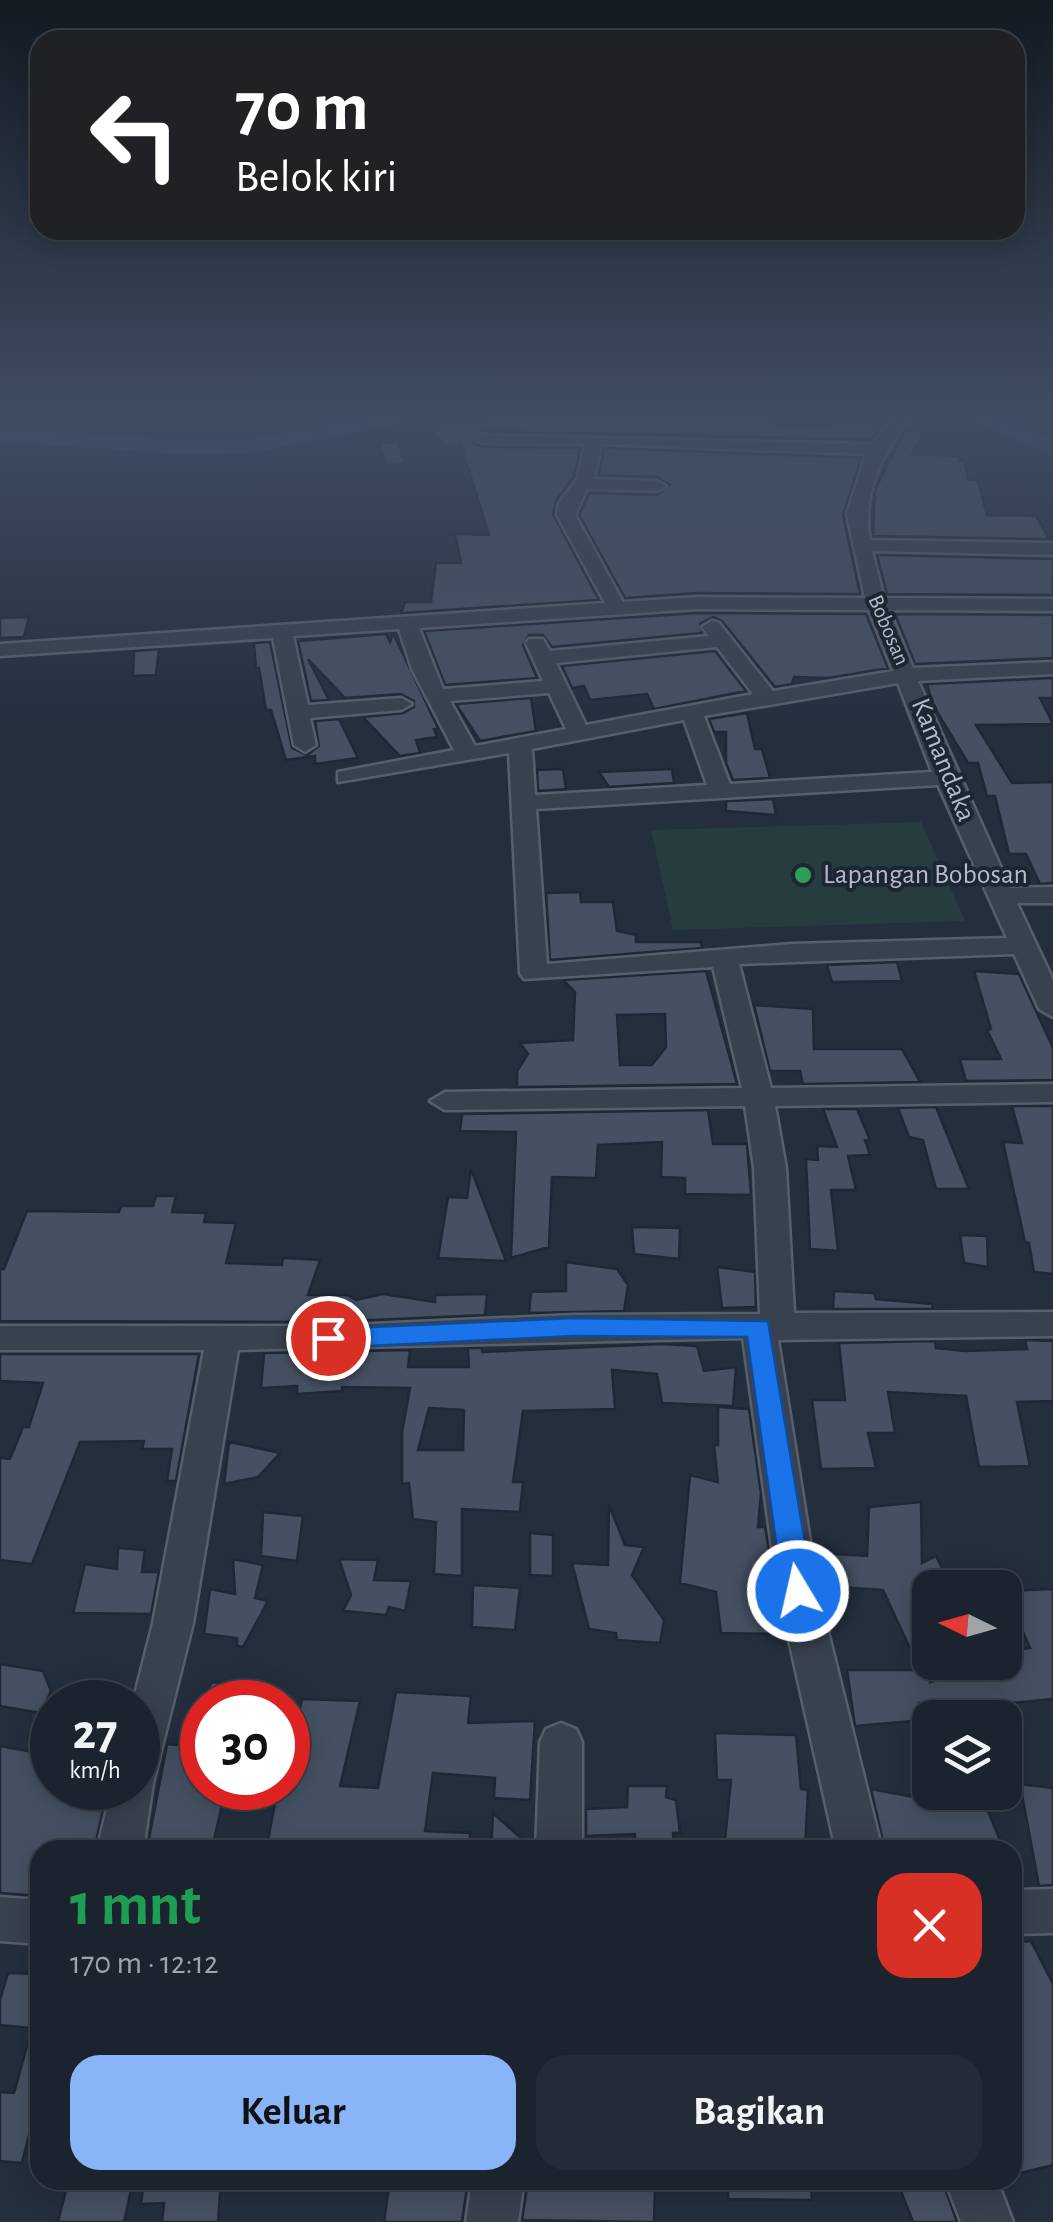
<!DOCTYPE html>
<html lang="id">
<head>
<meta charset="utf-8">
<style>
	body { margin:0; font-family:"Alegreya Sans",sans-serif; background:#242b36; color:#f1f3f6; height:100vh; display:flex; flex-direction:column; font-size:38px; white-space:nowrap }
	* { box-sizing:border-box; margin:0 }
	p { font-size:32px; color:#a0a4aa }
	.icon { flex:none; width:55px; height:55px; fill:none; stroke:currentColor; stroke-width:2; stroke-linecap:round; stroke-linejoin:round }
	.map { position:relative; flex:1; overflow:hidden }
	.side { position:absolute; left:30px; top:1840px; width:992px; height:350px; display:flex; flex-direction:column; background:#1b232e; border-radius:30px; box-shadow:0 5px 25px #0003,0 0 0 2px #39404a }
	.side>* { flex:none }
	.guide { position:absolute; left:30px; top:30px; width:995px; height:210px; border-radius:30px; box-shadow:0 5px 25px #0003,0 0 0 2px #39404a; background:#202124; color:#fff; overflow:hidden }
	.needle { width:65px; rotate:275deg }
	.controls { position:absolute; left:912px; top:1570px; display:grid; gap:20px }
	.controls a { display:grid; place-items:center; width:110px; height:110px; border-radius:20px; background:#1b232e; box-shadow:0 5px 25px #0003,0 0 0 2px #39404a; font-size:50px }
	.speed { position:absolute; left:30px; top:1680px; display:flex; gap:20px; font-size:50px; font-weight:700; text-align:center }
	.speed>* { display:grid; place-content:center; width:130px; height:130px; border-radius:50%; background:#1b232e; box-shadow:0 5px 25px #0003,0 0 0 2px #39404a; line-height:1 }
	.speed small { font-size:25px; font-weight:400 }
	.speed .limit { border:15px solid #d22; background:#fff; color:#111 }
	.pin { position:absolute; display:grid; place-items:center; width:85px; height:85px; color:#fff; margin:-42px; border:5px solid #fff; border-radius:50%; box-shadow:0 2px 10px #0007 }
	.me { position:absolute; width:110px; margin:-55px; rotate:351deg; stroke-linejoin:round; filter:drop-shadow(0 0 8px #0008) }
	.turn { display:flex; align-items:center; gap:35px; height:210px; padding:0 40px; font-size:45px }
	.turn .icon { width:130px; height:130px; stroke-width:2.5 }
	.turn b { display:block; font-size:70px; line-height:85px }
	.round { display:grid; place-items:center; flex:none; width:105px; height:105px; border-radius:30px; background:#242b36 }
	.summary { display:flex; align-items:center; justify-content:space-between; height:170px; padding:0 40px }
	h1 { font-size:60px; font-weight:700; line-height:75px; color:#1e9e55 }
	.primary-button { display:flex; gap:20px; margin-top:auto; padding:20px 40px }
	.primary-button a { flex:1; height:115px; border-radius:30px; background:#8ab4f8; color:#111; font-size:40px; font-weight:700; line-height:115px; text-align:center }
	.primary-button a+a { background:#242b36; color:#f1f3f6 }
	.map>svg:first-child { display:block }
	.green { fill:#263c3f }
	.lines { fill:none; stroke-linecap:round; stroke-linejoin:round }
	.river { fill:#394c67; fill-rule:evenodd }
	.building { fill:#455162; stroke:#1f2835; stroke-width:2.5; fill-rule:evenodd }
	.minor-casing { stroke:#565f6c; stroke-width:5 }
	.minor { fill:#38414e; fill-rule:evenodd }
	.route { fill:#1a73e8; stroke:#114b97; stroke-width:2.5 }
	.leisure-dot { fill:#2e9e5b; stroke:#1d2633; stroke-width:4 }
	.labels { text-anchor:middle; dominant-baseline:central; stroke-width:8; stroke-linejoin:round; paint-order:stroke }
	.far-street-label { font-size:22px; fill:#b4bcc9; stroke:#1d2633 }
	.street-label { font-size:28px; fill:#b4bcc9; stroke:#1d2633 }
	.poi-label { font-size:28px; fill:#b4bcc9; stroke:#1d2633; text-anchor:start }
</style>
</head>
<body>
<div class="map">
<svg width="1053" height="2222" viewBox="0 0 1053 2222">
	<rect width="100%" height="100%" fill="#242f3e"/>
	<path class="green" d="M921 822 965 921 673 930 651 830Z"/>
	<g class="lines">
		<path class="river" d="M372 416H418L406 423 251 453 178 454 0 442V428L178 440 251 439Z
			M956 416H988L1053 440V455Z"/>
	</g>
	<path class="building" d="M505 416H767V420H779V427L829 428 836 418 883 425 870 440 477 431 474 443 483 447 580 448 574 476 556 501 553 514 599 600 401 613 405 602H431L436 563H461L455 534 489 535 461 445 446 446 427 426Z
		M905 430 925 432 912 454 959 456 960 461 965 462 968 480H978L987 515 1036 516 1049 539 873 536 875 490Z
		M398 442 406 464 386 465 379 443Z
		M604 448 861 458 843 515 860 594 697 593 625 598 579 515 589 493 657 495 670 485 657 477 599 475Z
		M877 555 1053 559V595L887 594Z
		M697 613 866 614 888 668 829 678 794 677 792 684 775 687 722 621 713 617 700 624 702 633 552 647 543 635H529L523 645 537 678 445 685 424 631Z
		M895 614 1053 615V658L915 664Z
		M29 617 24 637 0 638V618Z
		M393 633 438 728 434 729 437 737 416 740 420 753 400 756 363 717 403 713 414 707V701L401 694 345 698 308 659 329 700 311 701 298 641 386 634 390 642Z
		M270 642 292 748 307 755 319 746 315 721 339 719 358 758 315 764V756L286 760 271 710H266L259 668H256L254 643Z
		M159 649 156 675 133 676 134 651Z
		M715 651 746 691 654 709 647 694 590 700 584 686 572 688 562 666Z
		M1053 678V698H1040L1053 724 976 725 1012 783 1053 782V883L1040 884 1026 854H1009L995 796H987L978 763H968L933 705 927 684Z
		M531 698 536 731 480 741 456 704Z
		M747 713 755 749H762L770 778 733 780 726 763V732H714L709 719Z
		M563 769 566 789 538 791 537 770Z
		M672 769 674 783 609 787 599 772Z
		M773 799 776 815 726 811V801Z
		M580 892 581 902H613L617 931 636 935V942H701L702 948 550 960 546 893Z
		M897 962 902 981 832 982 827 965Z
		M706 971 737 1084 517 1087V1071L528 1054 520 1043 573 1040 575 992 563 980ZM665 1014 666 1047 652 1065H620L617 1015Z
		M974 971 1019 974 1053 1048V1080L966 1081 960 1059H1001L987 1030 991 1029Z
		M754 1005 813 1009 814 1049H902L920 1082 803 1084 800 1071H770Z
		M1012 1106H1053V1274L1034 1272 1029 1243 1025 1242 1003 1142 1022 1143Z
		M936 1107 969 1189H936L923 1140 909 1137 898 1108Z
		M823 1109H857L870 1140H865L870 1155 848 1156 856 1190H831L838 1251 810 1249 806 1159 818 1160 817 1146 837 1147Z
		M708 1110 713 1144H747L751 1195 685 1194V1178L661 1177 662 1142 598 1145 596 1178 552 1177 549 1247 511 1258 516 1132 460 1131 462 1114Z
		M471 1169 506 1261 438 1258 448 1197 467 1198Z
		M156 1196H176L172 1212 206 1213 204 1222 236 1223 226 1263 282 1265 283 1258 320 1260 308 1295H348L356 1300 383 1294 435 1302V1295L487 1294 485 1315 328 1322 0 1321V1269H4L27 1211 119 1212 121 1206H153Z
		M632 1227 680 1228 679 1259 634 1254Z
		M960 1235 987 1236 988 1267 964 1263Z
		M566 1262 617 1269 628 1285 624 1311 529 1313 531 1292 566 1291Z
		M717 1267 755 1272 756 1307 722 1308Z
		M834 1291 874 1293 876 1299 932 1304 933 1309H833Z
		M1025 1340 1053 1341V1401L1017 1402 1030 1466 979 1467 966 1396 888 1392 895 1433H868L876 1468 821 1469 812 1400H845L839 1343 935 1341 936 1348 965 1351 1027 1349Z
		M661 1344 697 1346 704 1371 736 1367 733 1406 662 1403 657 1374 612 1370 615 1409 523 1411 513 1482H523L520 1512 462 1509V1576L434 1574 436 1522 413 1519 409 1483 402 1484V1432L410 1388 342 1387V1391L297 1394V1386L261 1388 264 1353 410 1350 408 1367H469L468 1348H482V1352ZM429 1408 464 1410 463 1450H418Z
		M0 1354H199L176 1481H167L172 1449H142L144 1441 80 1442 32 1564 0 1560V1458L10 1459 23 1427H29L43 1383 0 1381Z
		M718 1407 749 1409 761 1493 758 1527H765L784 1634 721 1633 716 1592 680 1583 690 1475 718 1482 714 1445H718Z
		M229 1442 280 1453 258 1477 224 1484Z
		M921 1502 922 1563 936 1556 949 1582 930 1588V1682L1005 1662V1651L1030 1648 1005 1591 1053 1589V1699L988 1705 987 1701 919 1703 924 1720 855 1726 847 1670H920L883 1590 821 1586 818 1553 867 1556 869 1507Z
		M609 1505 625 1545 644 1547 632 1575 664 1620 660 1643 617 1640 616 1633 589 1629 572 1563 608 1565Z
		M263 1512 303 1516 297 1561 261 1556Z
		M530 1533 553 1535V1576L530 1575Z
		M118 1548 145 1550 142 1572H159L151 1614 73 1613 85 1564 117 1569Z
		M233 1559 263 1565 255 1598 268 1601 243 1647 237 1646V1638L204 1634 210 1589 235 1594Z
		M339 1559 378 1560 374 1580 411 1581 405 1611 389 1607 386 1615 343 1611 351 1595Z
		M473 1585 520 1588 515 1630 472 1627Z
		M0 1664 43 1671 51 1691 41 1713 0 1706Z
		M212 1682 269 1690 268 1702H202V1788H226L212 1848 148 1844 167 1744 177 1745Z
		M396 1692 471 1696 468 1723 535 1721 530 1800 494 1798 495 1778 433 1773 425 1831 470 1833V1850H266L278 1788H288V1763L302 1699 360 1701 340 1786 378 1788Z
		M50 1709 52 1788H108L94 1850H40V1896L0 1893V1746L34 1752Z
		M715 1733 796 1735 801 1789 808 1790 805 1850H724L731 1780H717Z
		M1020 1784 1053 1788V1885L1039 1886Z
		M628 1786H667L666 1797 676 1800 680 1833H673L675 1850H635V1834L586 1836V1840V1809L627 1807Z
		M871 1789 988 1811 1004 1850H885Z
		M493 1813 532 1848V1850H491Z
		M1031 1941 1053 1984V2165L1012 2175V1943Z
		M8 1973 40 1974 36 2022H40V2091L22 2163 0 2161V2092L14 2093 32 2028 0 2025V2000Z
		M144 2180H221L218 2222H162L164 2203 141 2204Z
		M390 2180H468L462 2222H384Z
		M528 2180H599V2188L655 2186 654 2222 522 2220Z
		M728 2180H811L812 2200 728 2199Z
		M915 2180H942L957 2222H913L898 2183Z
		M67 2186 131 2190 124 2222H58Z"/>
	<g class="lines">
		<defs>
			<path id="minor" d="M895 416H911C883 453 861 492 870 540L1053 543V555L872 551 884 598 1053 599V611L889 610 913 668 1053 662V674L918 681 1010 888 1053 887V903H1017L1053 980V1017L1039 1009 1014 954 739 964 771 1088 1053 1084V1102L775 1106 786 1168 794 1313 1053 1312V1336L778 1340 818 1591 882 1850H836L778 1591 743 1338 238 1350 193 1623 153 1783 143 1850H97L112 1788H138V1702H133L153 1623 204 1350H0V1326H328L574 1315 760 1314 754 1168 745 1106 445 1110 430 1101 445 1092 742 1088 713 967 524 979 520 973 509 753 338 782V772L454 750 412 669 399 629 293 636 308 705 401 698 412 704 401 710 310 718 316 745 305 752 294 745 273 638 0 656V644L605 603 557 515 559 503 578 478 585 444 483 443 477 441V435L872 444ZM601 444 866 454 847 514 865 598 697 597 623 602 575 515 587 489 657 491 666 486 657 481 594 479ZM697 609 869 610 893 671 773 691 719 623 712 621 702 627 709 636 550 651 543 639H529L526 643 543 681 443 689 419 628ZM717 647 753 694 586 725 556 663ZM898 683 932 772 730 784 704 716ZM549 693 566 729 475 746 450 701ZM684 720 707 785 535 795 532 749ZM938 785 1007 938 792 944 547 964 536 809Z
				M561 1723 576 1729 582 1742V1850H536L540 1742 546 1729Z
				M1053 1889V1933L1012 1934V1890Z
				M0 1897 40 1900V1944L0 1941Z
				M472 2180H524L518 2222H466Z
				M945 2180H997L1013 2222H961Z"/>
		</defs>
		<use href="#minor" class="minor-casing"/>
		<use href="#minor" class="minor"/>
	</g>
	<linearGradient id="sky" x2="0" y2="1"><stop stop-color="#141a22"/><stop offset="0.57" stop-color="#3f4d63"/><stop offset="1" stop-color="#3f4d63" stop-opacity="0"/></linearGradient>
	<rect width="1053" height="727" fill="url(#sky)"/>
	<path class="route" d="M574 1318 768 1321 813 1591 809 1600 798 1603 787 1600 783 1591 747 1337 574 1336 328 1348 315 1338 328 1329Z"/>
	<circle class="leisure-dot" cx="803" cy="875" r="10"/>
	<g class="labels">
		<g class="far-street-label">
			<text transform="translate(889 630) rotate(67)">Bobosan</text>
		</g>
		<g class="street-label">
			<text transform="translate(943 760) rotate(68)">Kamandaka</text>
		</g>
		<g class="poi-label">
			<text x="823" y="875">Lapangan Bobosan</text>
		</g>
	</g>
</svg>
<div class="controls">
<a><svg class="needle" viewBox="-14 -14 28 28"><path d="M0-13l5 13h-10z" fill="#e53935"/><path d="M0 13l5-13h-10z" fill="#a0a4aa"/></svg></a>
<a><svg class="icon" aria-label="layers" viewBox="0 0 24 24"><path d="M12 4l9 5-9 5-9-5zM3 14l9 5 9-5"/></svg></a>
</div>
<div class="speed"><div>27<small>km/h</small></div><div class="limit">30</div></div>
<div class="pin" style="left:328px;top:1338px;background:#d93025"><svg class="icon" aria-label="arrive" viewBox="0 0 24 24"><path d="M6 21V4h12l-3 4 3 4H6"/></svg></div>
<svg class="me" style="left:798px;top:1591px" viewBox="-20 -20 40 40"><circle r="17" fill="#1a73e8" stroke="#fff" stroke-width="3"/><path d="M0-11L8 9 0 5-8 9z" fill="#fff"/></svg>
<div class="guide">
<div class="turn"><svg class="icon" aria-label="left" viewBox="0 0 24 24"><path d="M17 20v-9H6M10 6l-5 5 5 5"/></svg><div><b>70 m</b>Belok kiri</div></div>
</div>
<section class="side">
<div class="summary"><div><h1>1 mnt</h1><p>170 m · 12:12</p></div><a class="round" style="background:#d93025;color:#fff"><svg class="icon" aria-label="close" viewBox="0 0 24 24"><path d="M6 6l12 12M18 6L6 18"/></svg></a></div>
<div class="primary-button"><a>Keluar</a><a>Bagikan</a></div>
</section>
</div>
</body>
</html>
